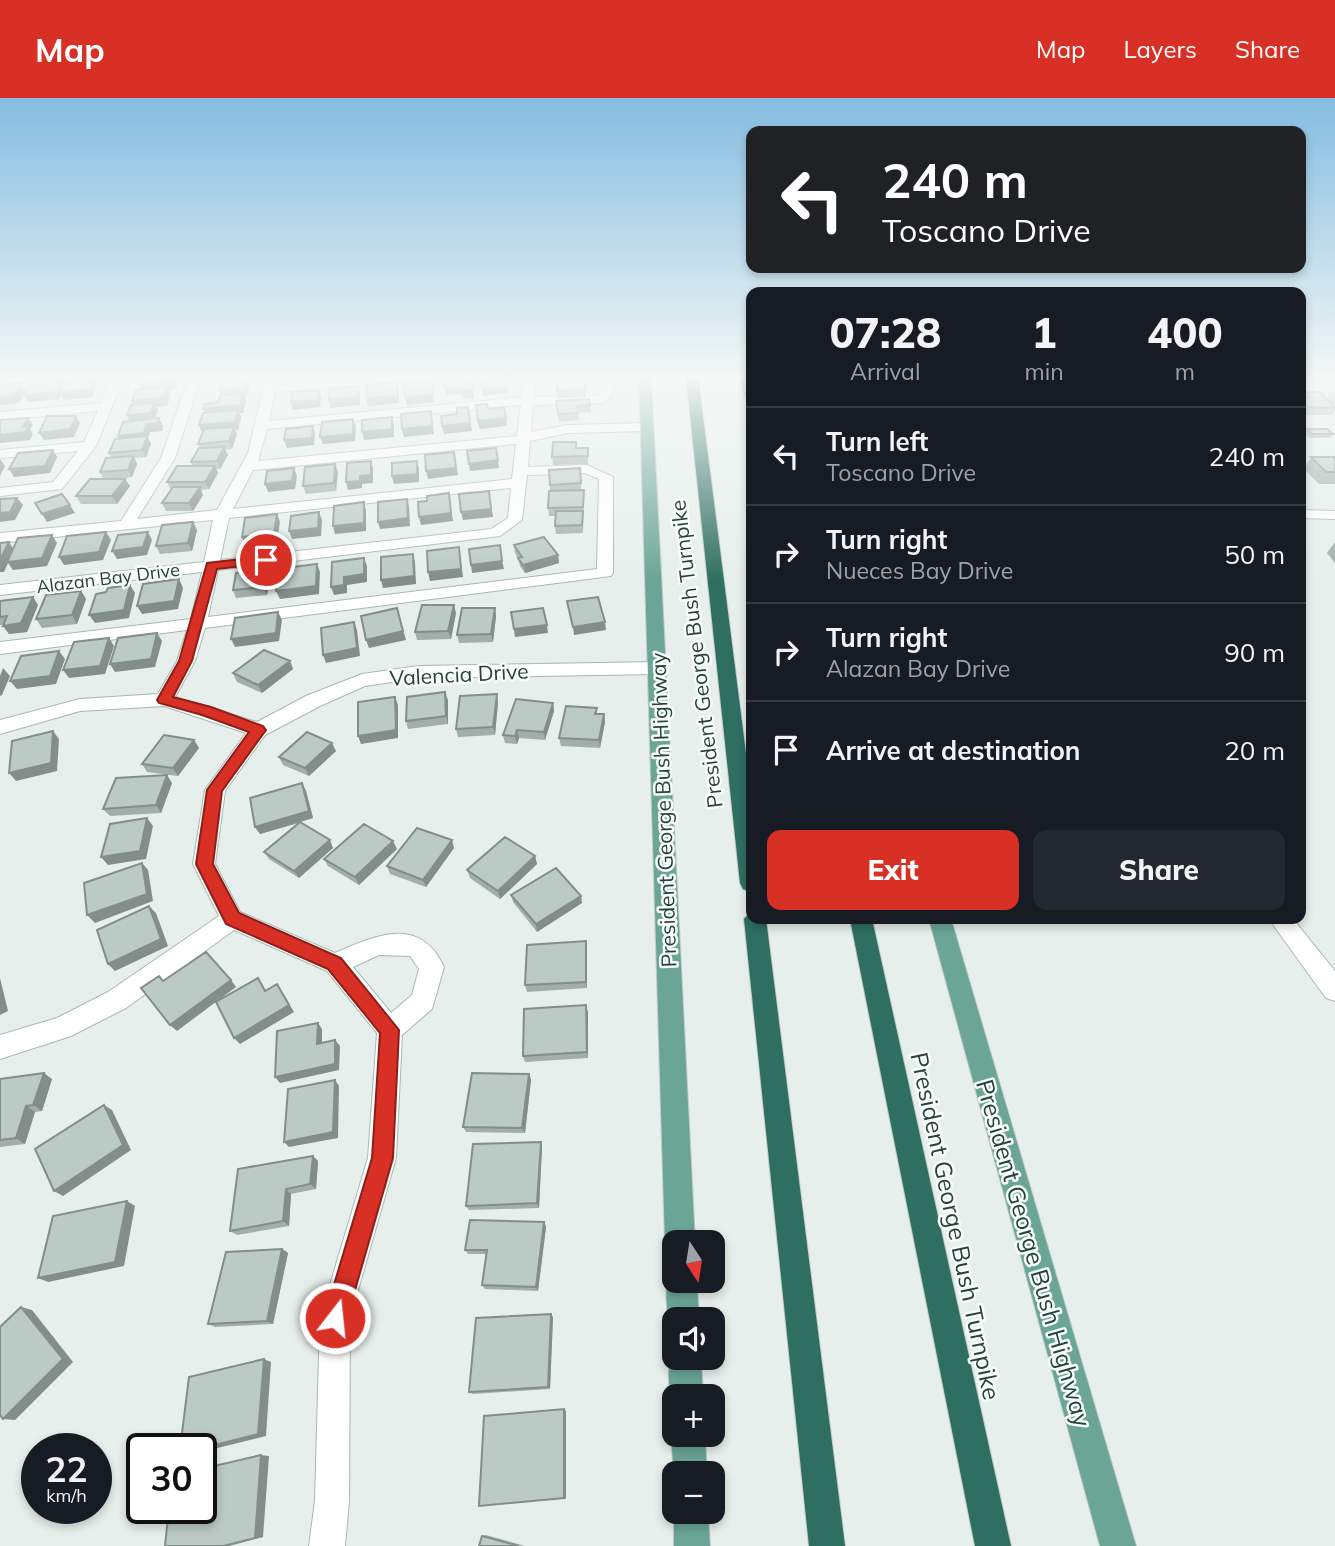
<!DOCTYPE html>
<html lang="en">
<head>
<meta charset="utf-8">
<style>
	body { margin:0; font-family:Mulish,sans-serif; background:#242831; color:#f1f3f6; height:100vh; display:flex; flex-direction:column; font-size:26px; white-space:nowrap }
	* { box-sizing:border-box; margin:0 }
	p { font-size:23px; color:#9ea1a6 }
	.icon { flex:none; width:38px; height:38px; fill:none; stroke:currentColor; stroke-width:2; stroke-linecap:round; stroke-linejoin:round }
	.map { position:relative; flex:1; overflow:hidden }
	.sheet { position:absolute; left:746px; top:189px; width:560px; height:637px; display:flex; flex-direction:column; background:#171b24; border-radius:14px; box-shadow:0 4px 10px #0003 }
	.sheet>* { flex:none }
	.guide { position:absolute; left:746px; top:28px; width:560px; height:147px; border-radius:14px; box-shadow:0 4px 10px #0003; background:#202124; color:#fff; overflow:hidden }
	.needle { width:46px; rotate:168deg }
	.tools { position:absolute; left:662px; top:1132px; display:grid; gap:14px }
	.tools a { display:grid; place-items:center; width:63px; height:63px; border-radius:14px; background:#171b24; box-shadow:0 4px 10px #0003; font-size:35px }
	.speed { position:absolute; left:21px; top:1335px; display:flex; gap:14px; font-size:35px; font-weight:700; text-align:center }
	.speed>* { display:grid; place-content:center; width:91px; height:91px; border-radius:50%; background:#171b24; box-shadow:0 4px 10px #0003; line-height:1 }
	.speed small { font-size:18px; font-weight:400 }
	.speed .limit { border:4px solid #111; border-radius:10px; background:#fff; color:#111 }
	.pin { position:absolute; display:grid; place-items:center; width:60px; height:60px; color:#fff; margin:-30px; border:4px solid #fff; border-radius:50%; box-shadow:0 2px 7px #0007 }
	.me { position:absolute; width:77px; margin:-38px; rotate:16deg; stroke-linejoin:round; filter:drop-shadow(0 0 5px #0008) }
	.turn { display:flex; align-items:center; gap:24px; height:147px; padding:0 21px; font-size:32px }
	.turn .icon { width:91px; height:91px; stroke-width:2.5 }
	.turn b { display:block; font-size:49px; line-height:60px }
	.eta { display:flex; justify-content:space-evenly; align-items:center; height:119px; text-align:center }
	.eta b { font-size:42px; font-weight:800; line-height:49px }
	.action { display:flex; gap:14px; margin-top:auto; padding:14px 21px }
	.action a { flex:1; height:80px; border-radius:14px; background:#d93025; color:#fff; font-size:28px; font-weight:800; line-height:80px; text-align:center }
	.action a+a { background:#242831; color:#f1f3f6 }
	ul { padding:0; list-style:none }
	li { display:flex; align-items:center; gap:21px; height:98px; padding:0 21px; border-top:2px solid #363941 }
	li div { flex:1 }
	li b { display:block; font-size:26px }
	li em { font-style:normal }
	header { display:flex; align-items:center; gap:42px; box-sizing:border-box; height:98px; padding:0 35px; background:#d93025; color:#fff }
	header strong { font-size:33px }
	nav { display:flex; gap:38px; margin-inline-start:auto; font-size:24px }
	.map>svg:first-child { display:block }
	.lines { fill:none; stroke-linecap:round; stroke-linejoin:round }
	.minor-casing { stroke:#a8b8b2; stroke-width:2 }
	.major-casing { stroke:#c2cac8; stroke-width:2 }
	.highway-casing { stroke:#c2cac8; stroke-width:2 }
	.minor { fill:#fff; fill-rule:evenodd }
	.major { fill:#6aa596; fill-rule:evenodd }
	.highway { fill:#2f6f62; fill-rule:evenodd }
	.wall { fill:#a1aea9 }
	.shaded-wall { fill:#838d89 }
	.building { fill:#bbcac4; stroke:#838d89; stroke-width:2 }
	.route { fill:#d93025; stroke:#8d1f18; stroke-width:2 }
	.labels { text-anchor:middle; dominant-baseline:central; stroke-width:5; stroke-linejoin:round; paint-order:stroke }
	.far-street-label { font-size:18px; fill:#24423a; stroke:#f7fbf9 }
	.street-label { font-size:21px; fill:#24423a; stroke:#f7fbf9 }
	.near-street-label { font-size:24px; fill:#24423a; stroke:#f7fbf9 }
</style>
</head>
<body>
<header>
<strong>Map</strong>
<nav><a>Map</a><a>Layers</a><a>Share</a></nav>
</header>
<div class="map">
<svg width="1335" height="1448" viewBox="0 0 1335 1448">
	<rect width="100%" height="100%" fill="#e6efeb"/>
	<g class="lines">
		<defs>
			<path id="minor" d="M32 279H83L77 283 0 290V282Z
				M112 279H124L96 348 62 391 0 398V390L53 384 78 353 0 360V352L84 344 98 313 0 322V314L101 305Z
				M189 279H201L175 360 137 421 217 412 248 355 266 279H278L276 287 357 279H409L403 283 275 294 269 323 522 299 524 279H536L534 299 596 298 600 296 601 279H613L612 298 603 305 533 307 531 334 568 327 647 325 654 329 647 333 568 335 530 343 528 369 587 367 613 379V475L611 478 205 530 195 563 175 599 257 624 306 598 362 576 419 568 658 564 667 570 658 576 419 580 365 588 320 608 265 637 225 693 215 766 240 814 335 855C376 837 420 817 444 869L432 911 402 937 396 1060 350 1220 349 1403 345 1448H309L315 1403 320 1220 368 1060 377 935 327 873 234 832 126 910 71 938 0 961V937L57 920 108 894 219 818 193 766 205 692 246 635 164 608 80 613 0 636V622L80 601 158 596 177 563 187 532 0 556V544L191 521 202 474 0 497V487L204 464 213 422 0 445V435L121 423 161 360ZM521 307 517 338 258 363 267 331ZM516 346 512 381 233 411 253 372ZM585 375 599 381 597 471 208 519 218 472 500 438 522 422 527 377ZM511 390 508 420 491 431 220 462 229 420ZM379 857 410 858 419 871 412 897 391 915 353 869Z
				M1300 286H1335V294H1300Z
				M1300 412 1335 413V421L1300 420Z
				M1269 821H1293L1335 873V903L1326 900Z"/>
			<path id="major" d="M639 279H651L695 1144H674V1156L670 1154 665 1144Z
				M929 821H951L1136 1448H1100Z
				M674 1171V1183H697L699 1222H674V1233C666 1218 662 1185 674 1171Z
				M674 1249V1260H701L703 1298H674V1305C667 1289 667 1265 674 1249Z
				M674 1331V1337H705L707 1376H674V1378L671 1337Z
				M674 1414H708L710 1448H674Z"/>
			<path id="highway" d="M686 279H698L751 695V794L743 791 740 785Z
				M740 279H751V304L745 300Z
				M751 813V821H766L845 1448H809L744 821Z
				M850 821H872L1011 1448H975Z"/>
		</defs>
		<use href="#minor" class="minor-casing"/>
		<use href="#major" class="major-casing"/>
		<use href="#highway" class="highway-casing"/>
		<use href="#minor" class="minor"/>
		<use href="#major" class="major"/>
		<use href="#highway" class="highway"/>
	</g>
	<path class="wall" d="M218 279H251V284H248L249 288 247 298 244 299 246 302 243 315H239L241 319 238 332H235L237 336 232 351 225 352 228 357 220 371H216L218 375 209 391 201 392 203 397 193 413H166L162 405 171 392 167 384 192 368 191 364 200 350 198 346 202 335 205 315 203 311 218 304 221 297 219 293 221 287Z
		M585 279 586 299 558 300 556 280Z
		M179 281 176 291 169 292 171 296 167 308 156 309 158 312 155 321 163 328 162 333 150 334 148 340 151 346 146 359 135 360 137 366 132 379 118 381H125L130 388 117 406H81L76 398 103 381 100 374 112 360 109 355 120 341 130 324 133 306 141 291 139 287Z
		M1305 294 1327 301 1330 295H1335V312L1331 317H1300V300H1302Z
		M556 303 590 307 591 314 578 315 579 322 559 324Z
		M1307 331 1333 336 1330 340H1310L1305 335Z
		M576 350H588V366L553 367 552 359Z
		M1311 359H1335V386H1319L1304 371Z
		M580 370 581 392 584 400 583 435 556 436 555 428 556 418H549L548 410 550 393V387Z
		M338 374 336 393 306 396 303 388Z
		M193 424 197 432 192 453 160 456 156 448Z
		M1335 444V465L1327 455Z
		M514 447 558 457 559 465 525 475 520 468 518 460 515 455Z
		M266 472 270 480 267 497 236 500 233 492Z
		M81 493 86 501 77 526 42 530 36 521Z
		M33 499 38 507 27 534 9 536 3 527H0V503Z
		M495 510 496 518 493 544 459 545 457 537Z
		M456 515 451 541 417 542 415 534Z
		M290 563 293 571 262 595 237 584 233 575Z
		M448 602V626L408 631 406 623Z
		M498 604 495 637 458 639 456 631Z
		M553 605 554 613 545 642 519 640 517 646 505 645 503 637Z
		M597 610V616H604L605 624 600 650 561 648 559 640Z
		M194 642 199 650 178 678 147 674 142 666Z
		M336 653 309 678 283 667 279 659Z
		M172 685 161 715 110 718 103 711Z
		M302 685 306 693 313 720 300 724 333 750 299 780 269 761 264 754 299 725 260 736 255 729Z
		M454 750 426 789 390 776 387 768Z
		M397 751 359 787 328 768 324 761Z
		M535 758 537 766 500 801 470 780 467 772Z
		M511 797 582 805 537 834 513 804Z
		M586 843 587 890 527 894 525 887Z
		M588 914V960L525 964 523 958Z
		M529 976 531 982 525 1035 466 1034 463 1029Z
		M0 981H52L42 1013 35 1014 25 1046 0 1049Z
		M541 1044 542 1049 539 1110 469 1112 466 1108Z
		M313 1058 318 1063 316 1091 291 1096 289 1128 237 1137 230 1133Z
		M544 1124 546 1129 538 1193 485 1191 482 1187 487 1156H468L465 1152Z
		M282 1151 288 1155 273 1226 215 1229 208 1226Z
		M553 1219 550 1291 473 1296 469 1294Z
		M486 1437 525 1448H479L482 1438Z"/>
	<path class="shaded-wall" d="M95 279 98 286 92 299 64 302 61 296 59 301 28 304 24 297 62 280 66 287Z
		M175 279H179V281L176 291 169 292 171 296 167 308 156 309 158 312 154 323 130 325 127 317 135 311 132 303 142 295 139 287Z
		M218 279H251V284H248L249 288 247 298 244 291 221 287Z
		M431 281 434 304 407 307 405 299Z
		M397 284 399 292V305L368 308 366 300Z
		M22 285 26 292 19 305 0 307V299Z
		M358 288 360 295V307L331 310 329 302Z
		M461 288 473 292 474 300 463 301 462 296 446 297 445 290Z
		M507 288 508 295 483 298 482 290Z
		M319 292 321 299 320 309 293 312 291 304Z
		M243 295 246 302 243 315H239L241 319 238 332H235L237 336 232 351 229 343 202 335 199 327 207 318 203 311Z
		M468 309 472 333 444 336 442 328Z
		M431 313 434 336 404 339 402 331Z
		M76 318 80 325 74 339 44 342 39 335Z
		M392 319 394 327V339L364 342 362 334Z
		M28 320 33 327 30 331 33 336 30 342 0 345V337L23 329Z
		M159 320 163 328 162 333 150 334 148 340 151 346 146 359 142 352 122 345 118 338Z
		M506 320 507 328 479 331 478 323Z
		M353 321 356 328 355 343 323 346 320 339Z
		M313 328 315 336 314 347 287 350 284 342Z
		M224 349 228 357 220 371 217 363Z
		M53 352 57 359 50 375 14 379 9 371Z
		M454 354 458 377 428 381 426 373Z
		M133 358 137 366 132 379 128 372Z
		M0 361 5 368 0 378Z
		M498 362 499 370 470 373 469 366Z
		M371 363 373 370V385L362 386V390L348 392 346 384 360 378Z
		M417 363 419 370V384L394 386 392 378Z
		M335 366 338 374 336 393 334 385Z
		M215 368 218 375 209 391 205 384Z
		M294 370 297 378 295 391 268 394 265 386Z
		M125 381 130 388 117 406 112 398Z
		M200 389 203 397 193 413 189 405Z
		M489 393 493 419 463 422 461 414Z
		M449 395 453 423 421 427 419 419Z
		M17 400 23 407 15 422 0 424V415Z
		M407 401 409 409 410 428 380 431 378 424Z
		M364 404 366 412V433L335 436 333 428Z
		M70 407 75 415 47 424 42 416Z
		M319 414 322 422 321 438 292 441 289 433Z
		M277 416 280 424 277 443 245 447 242 439Z
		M193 424 197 432 192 453 188 445Z
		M106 434 111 442 103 462 64 467 59 459Z
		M148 434 152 442 147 457 117 461 112 453Z
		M52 437 57 445 47 468 13 472 8 465 4 474H0V462L9 444 14 452Z
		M459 449 463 479 430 483 428 474Z
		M413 456 415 464 416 486 383 490 381 482Z
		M558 457 559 465 525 475 523 467Z
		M364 460 367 468V484L347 487V495L334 497 331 489 344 479Z
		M502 463 504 471 472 475 471 467Z
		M317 466 320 474 319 496 280 501 276 493Z
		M266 472 270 480 267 497 263 489Z
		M179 481 183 490 178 511 142 516 137 508Z
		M130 487 135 495 129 520 95 525 89 517Z
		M81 493 86 501 77 526 72 517Z
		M33 499 38 507 27 534 9 536 3 528Z
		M454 507 456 515 451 541 448 533Z
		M397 510 406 542 369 550 366 542Z
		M495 510 496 518 493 544 491 536Z
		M278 514 282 522 279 543 235 549 231 541Z
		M354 524 357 532 360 558 326 565 323 557Z
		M605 524 606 532 574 537 573 529Z
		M547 527 548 535 515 539 514 531Z
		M157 535 162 543 155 569 115 574 110 566Z
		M109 540 114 548 105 576 69 580 63 572Z
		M59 553 65 561 56 586 17 591 10 583Z
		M290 563 293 571 262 595 258 587Z
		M3 570 10 578 2 597 0 598V578Z
		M445 594 448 602V626L446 618Z
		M497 596 498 604 495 637 493 629Z
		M395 599 398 607V640L361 646 358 638Z
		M553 605 554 613 545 642 544 634Z
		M604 616 605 624 600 650 599 642Z
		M517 632 519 640 517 646 515 638Z
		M53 633 59 641 57 673 16 683 9 675Z
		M194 642 199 650 178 678 173 670Z
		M332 645 336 653 309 678 305 670Z
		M167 677 172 685 161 715 156 707Z
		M302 685 306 693 313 720 260 736 255 729Z
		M147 720 153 728 146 761 108 767 101 759Z
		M330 742 333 750 299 780 294 773Z
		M452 742 454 750 426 789 423 782Z
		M393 743 397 751 359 787 355 779Z
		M535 758 537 766 500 801 498 793Z
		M142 765 148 772 153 803 95 825 87 817Z
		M581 798 582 805 537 834 536 826Z
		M149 808 156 815 168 848 115 873 108 866Z
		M586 843 587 850V890L586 884Z
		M0 880 8 913 0 917Z
		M231 882 236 889 177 933 170 927Z
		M277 886 294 914 240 946 234 940Z
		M586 907 588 914V960L587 954Z
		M318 925 322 931V952L317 946Z
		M335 942 340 948 339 972 280 985 275 979Z
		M44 975 52 981 42 1013 33 1007Z
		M529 976 531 982 525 1035 522 1030Z
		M335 982 339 988 338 1040 289 1049 284 1044Z
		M104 1007 112 1012 131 1052 63 1098 54 1093Z
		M26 1008 35 1014 25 1046 16 1040Z
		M541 1044 542 1049 539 1110 537 1105Z
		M313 1058 318 1063 316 1091 310 1086Z
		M286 1091 291 1096 289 1128 283 1123Z
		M127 1103 135 1108 124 1168 48 1184 38 1180Z
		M544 1124 546 1129 538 1193 536 1189Z
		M282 1151 288 1155 273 1226 267 1223Z
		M21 1209 32 1212 73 1264 15 1322 3 1321Z
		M551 1216 553 1219 550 1291 548 1289Z
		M264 1261 271 1264 266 1338 201 1354V1351H199Z
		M564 1311 566 1313V1401L564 1400Z
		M261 1357 269 1358 263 1439 229 1448H223Z"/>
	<path class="building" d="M94 279 88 292 60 294 67 281Z
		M141 279H174L173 284 139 287Z
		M471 279 473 292 462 293 461 288 445 290 444 280Z
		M480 279H505L507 288 482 290Z
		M584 279 586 292 557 293 556 280Z
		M62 280 55 294 24 297 29 288 47 286 50 281Z
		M247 280 244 291 219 293 222 282Z
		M431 281 433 297 405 299 404 284Z
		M397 284 398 298 366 300 367 287Z
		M22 285 14 298 0 299V287Z
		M358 288V299L329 302 330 291Z
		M167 289 163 300 132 303 136 292Z
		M319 292 318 302 291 304 292 294Z
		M1305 294H1320L1335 310 1303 309 1300 307V300H1312Z
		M243 295 240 307 203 311 205 306 218 304 220 297Z
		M589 301 590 307 577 308 578 315 558 316 556 303Z
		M154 305 151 315 127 317 131 307Z
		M487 306 488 311 504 309 506 320 478 323 476 307Z
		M468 309 470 325 442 328 441 318 457 316V310Z
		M238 312 235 324 199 327 203 315Z
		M431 313 432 328 402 331 401 316Z
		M47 318H76L70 331 39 335Z
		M392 319V331L362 334V322Z
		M28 320 23 329 29 328 25 334 0 337V322Z
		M159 320 158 325 146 326 144 335 118 338 123 324Z
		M353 321V336L320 339 322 324Z
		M313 328 312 340 284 342 286 331Z
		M234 329 229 343 198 346 204 331Z
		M1307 331H1327L1333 336H1312Z
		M147 338 142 352 109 355 115 341Z
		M553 344H576V350H588V358L552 359Z
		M224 349 217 363 191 364 199 350Z
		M496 350 498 362 469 366 467 353Z
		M53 352 45 368 9 371 18 355Z
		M454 354 456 370 426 373 425 357Z
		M133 358 128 372 100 374 106 360Z
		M1311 359H1335V374H1326Z
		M371 363V377L360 378V383L346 384 347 365Z
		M417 363V376L392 378V365Z
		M335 366 334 385 303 388 305 369Z
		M177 368H215L205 384H167Z
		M294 370 292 383 265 386 267 373Z
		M580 370 581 385 550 387 549 372Z
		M90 381H125L112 398H76Z
		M173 389H200L189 405H162Z
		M584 392 583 409 548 410 549 393Z
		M489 393 491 411 461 414 459 396Z
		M449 395 451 415 419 419 418 404 427 403V398Z
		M62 396 70 407 42 416 35 405Z
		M17 400 10 414 0 415V401Z
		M407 401 408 420 378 424V404Z
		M364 404V425L333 428 334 408Z
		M556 413H583L582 427 555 428Z
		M319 414 318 430 289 433 291 418Z
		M277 416 274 435 242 439 245 420Z
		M193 424 188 445 156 448 162 427Z
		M106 434 99 454 59 459 67 438Z
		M148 434 143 449 112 453 118 437Z
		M52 437 42 460 7 464 18 440Z
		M544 439 558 457 523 467 518 460 522 459 514 447Z
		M9 444 0 462V445Z
		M500 447 502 463 471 467 469 451Z
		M459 449 461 471 428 474 427 453Z
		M413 456 414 478 381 482V459Z
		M364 460V476L344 479V487L331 489 332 464Z
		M317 466 316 488 276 493 277 484 284 483 285 470Z
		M266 472 263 489 233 492 236 475Z
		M179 481 174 503 137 508 143 486Z
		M130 487 124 512 89 517 96 496 106 494 108 490Z
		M81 493 72 517 36 521 46 497Z
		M33 499 21 525 3 528 7 518 0 519V503Z
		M598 499 605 524 573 529 567 503Z
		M422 507H454L448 533 415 534Z
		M397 510 403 533 366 542 361 518Z
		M462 510H495L491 536 457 537Z
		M543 510 547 527 514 531 511 514Z
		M278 514 276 535 231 541 235 520Z
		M354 524 357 550 323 557 321 530Z
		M157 535 151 561 110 566 118 540Z
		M109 540 100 568 63 572 74 544Z
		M264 552 290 563 258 587 233 575Z
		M59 553 50 578 10 583 21 558Z
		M445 594 446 618 406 623 407 599Z
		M497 596 493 629 456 631 460 598Z
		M395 599 396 632 358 638V604Z
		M516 601 553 605 544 634 517 632 515 638 503 637Z
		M566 608 597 610 595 616H604L599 642 559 640Z
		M53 633 51 665 9 675 12 643Z
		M307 634 332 645 305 670 279 659Z
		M164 637 194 642 173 670 142 666Z
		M167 677 156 707 103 711 116 680Z
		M302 685 309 713 255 729 250 700Z
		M147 720 140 753 101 759 110 726Z
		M300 724 330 742 294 773 264 754Z
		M364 726 393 743 355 779 324 761Z
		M417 730 452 742 423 782 387 768Z
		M505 739 535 758 498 793 467 772Z
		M142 765 147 796 87 817 84 785Z
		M556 770 581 798 536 826 511 797Z
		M149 808 161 841 108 866 97 832Z
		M586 843V884L525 887 527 847Z
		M206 854 231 882 170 927 141 890 159 878 163 883Z
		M258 880 265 893 277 886 289 907 234 940 216 904Z
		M586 907 587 954 523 958 524 911Z
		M318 925 317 946 335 942V966L275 979 277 933Z
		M44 975 33 1007 26 1008 16 1040 0 1042V981Z
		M472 975 529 976 522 1030 463 1029Z
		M335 982 333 1034 284 1044 288 991Z
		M104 1007 123 1047 54 1093 35 1051Z
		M541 1044 537 1105 466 1108 473 1046Z
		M313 1058 310 1086 286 1091 283 1123 230 1133 238 1071Z
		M127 1103 115 1164 38 1180 53 1118Z
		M470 1122 544 1124 536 1189 482 1187 487 1152H465Z
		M282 1151 267 1223 208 1226 226 1154Z
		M21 1209 63 1261 3 1321 0 1317V1229Z
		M551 1216 548 1289 469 1294 476 1220Z
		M264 1261 258 1336 199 1351H180L189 1279Z
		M564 1311V1400L479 1408 484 1318Z
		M261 1357 255 1440 223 1448H165L169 1410H201V1371Z
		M482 1438 519 1448H479Z"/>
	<linearGradient id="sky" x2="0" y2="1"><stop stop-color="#84bce0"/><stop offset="0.58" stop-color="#f4f8f6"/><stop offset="1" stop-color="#f4f8f6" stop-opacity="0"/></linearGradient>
	<rect width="1335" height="482" fill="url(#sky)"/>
	<path class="route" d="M266 458 270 459V465L217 471 192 563 173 599 211 609 263 628 266 632 222 693 213 766 239 815 341 860 399 932 393 1060 347 1220 344 1228 335 1232 327 1228 324 1220 372 1060 380 935 328 871 226 826 196 766 207 692 249 634 202 617 159 605 157 602 179 563 207 465Z"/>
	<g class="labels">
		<g class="far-street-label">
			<text transform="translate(108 480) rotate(-7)">Alazan Bay Drive</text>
		</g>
		<g class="street-label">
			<text transform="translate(696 556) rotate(-97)">President George Bush Turnpike</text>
			<text transform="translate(459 576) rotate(-3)">Valencia Drive</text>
			<text transform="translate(663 712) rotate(-92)">President George Bush Highway</text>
		</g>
		<g class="near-street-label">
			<text transform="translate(956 1128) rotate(78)">President George Bush Turnpike</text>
			<text transform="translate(1034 1155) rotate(74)">President George Bush Highway</text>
		</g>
	</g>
</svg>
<div class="tools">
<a><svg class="needle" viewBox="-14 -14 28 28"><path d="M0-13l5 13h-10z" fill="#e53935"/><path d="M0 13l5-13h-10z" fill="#9ea1a6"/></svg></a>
<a><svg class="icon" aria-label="sound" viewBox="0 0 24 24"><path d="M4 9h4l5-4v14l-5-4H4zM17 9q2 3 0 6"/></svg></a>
<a>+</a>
<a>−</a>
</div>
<div class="speed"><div>22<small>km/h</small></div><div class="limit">30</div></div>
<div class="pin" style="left:266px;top:462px;background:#d93025"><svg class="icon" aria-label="arrive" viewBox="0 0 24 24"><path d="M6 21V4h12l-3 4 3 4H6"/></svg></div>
<svg class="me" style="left:335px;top:1220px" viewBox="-20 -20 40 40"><circle r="17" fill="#d93025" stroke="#fff" stroke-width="3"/><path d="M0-11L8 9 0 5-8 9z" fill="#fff"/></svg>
<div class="guide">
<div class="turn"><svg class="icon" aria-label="left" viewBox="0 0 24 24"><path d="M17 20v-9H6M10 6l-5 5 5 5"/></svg><div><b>240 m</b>Toscano Drive</div></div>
</div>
<section class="sheet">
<div class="eta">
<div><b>07:28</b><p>Arrival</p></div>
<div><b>1</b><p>min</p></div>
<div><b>400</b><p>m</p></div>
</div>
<ul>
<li><svg class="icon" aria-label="left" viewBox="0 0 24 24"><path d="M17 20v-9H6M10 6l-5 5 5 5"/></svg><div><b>Turn left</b><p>Toscano Drive</p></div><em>240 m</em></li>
<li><svg class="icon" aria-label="right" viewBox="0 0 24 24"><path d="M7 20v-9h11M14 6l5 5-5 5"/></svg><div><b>Turn right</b><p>Nueces Bay Drive</p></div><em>50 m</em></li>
<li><svg class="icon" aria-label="right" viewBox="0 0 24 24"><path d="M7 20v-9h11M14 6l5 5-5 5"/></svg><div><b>Turn right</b><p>Alazan Bay Drive</p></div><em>90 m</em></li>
<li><svg class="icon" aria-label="arrive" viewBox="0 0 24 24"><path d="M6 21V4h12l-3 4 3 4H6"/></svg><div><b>Arrive at destination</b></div><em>20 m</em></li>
</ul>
<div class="action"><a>Exit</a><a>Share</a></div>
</section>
</div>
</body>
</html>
